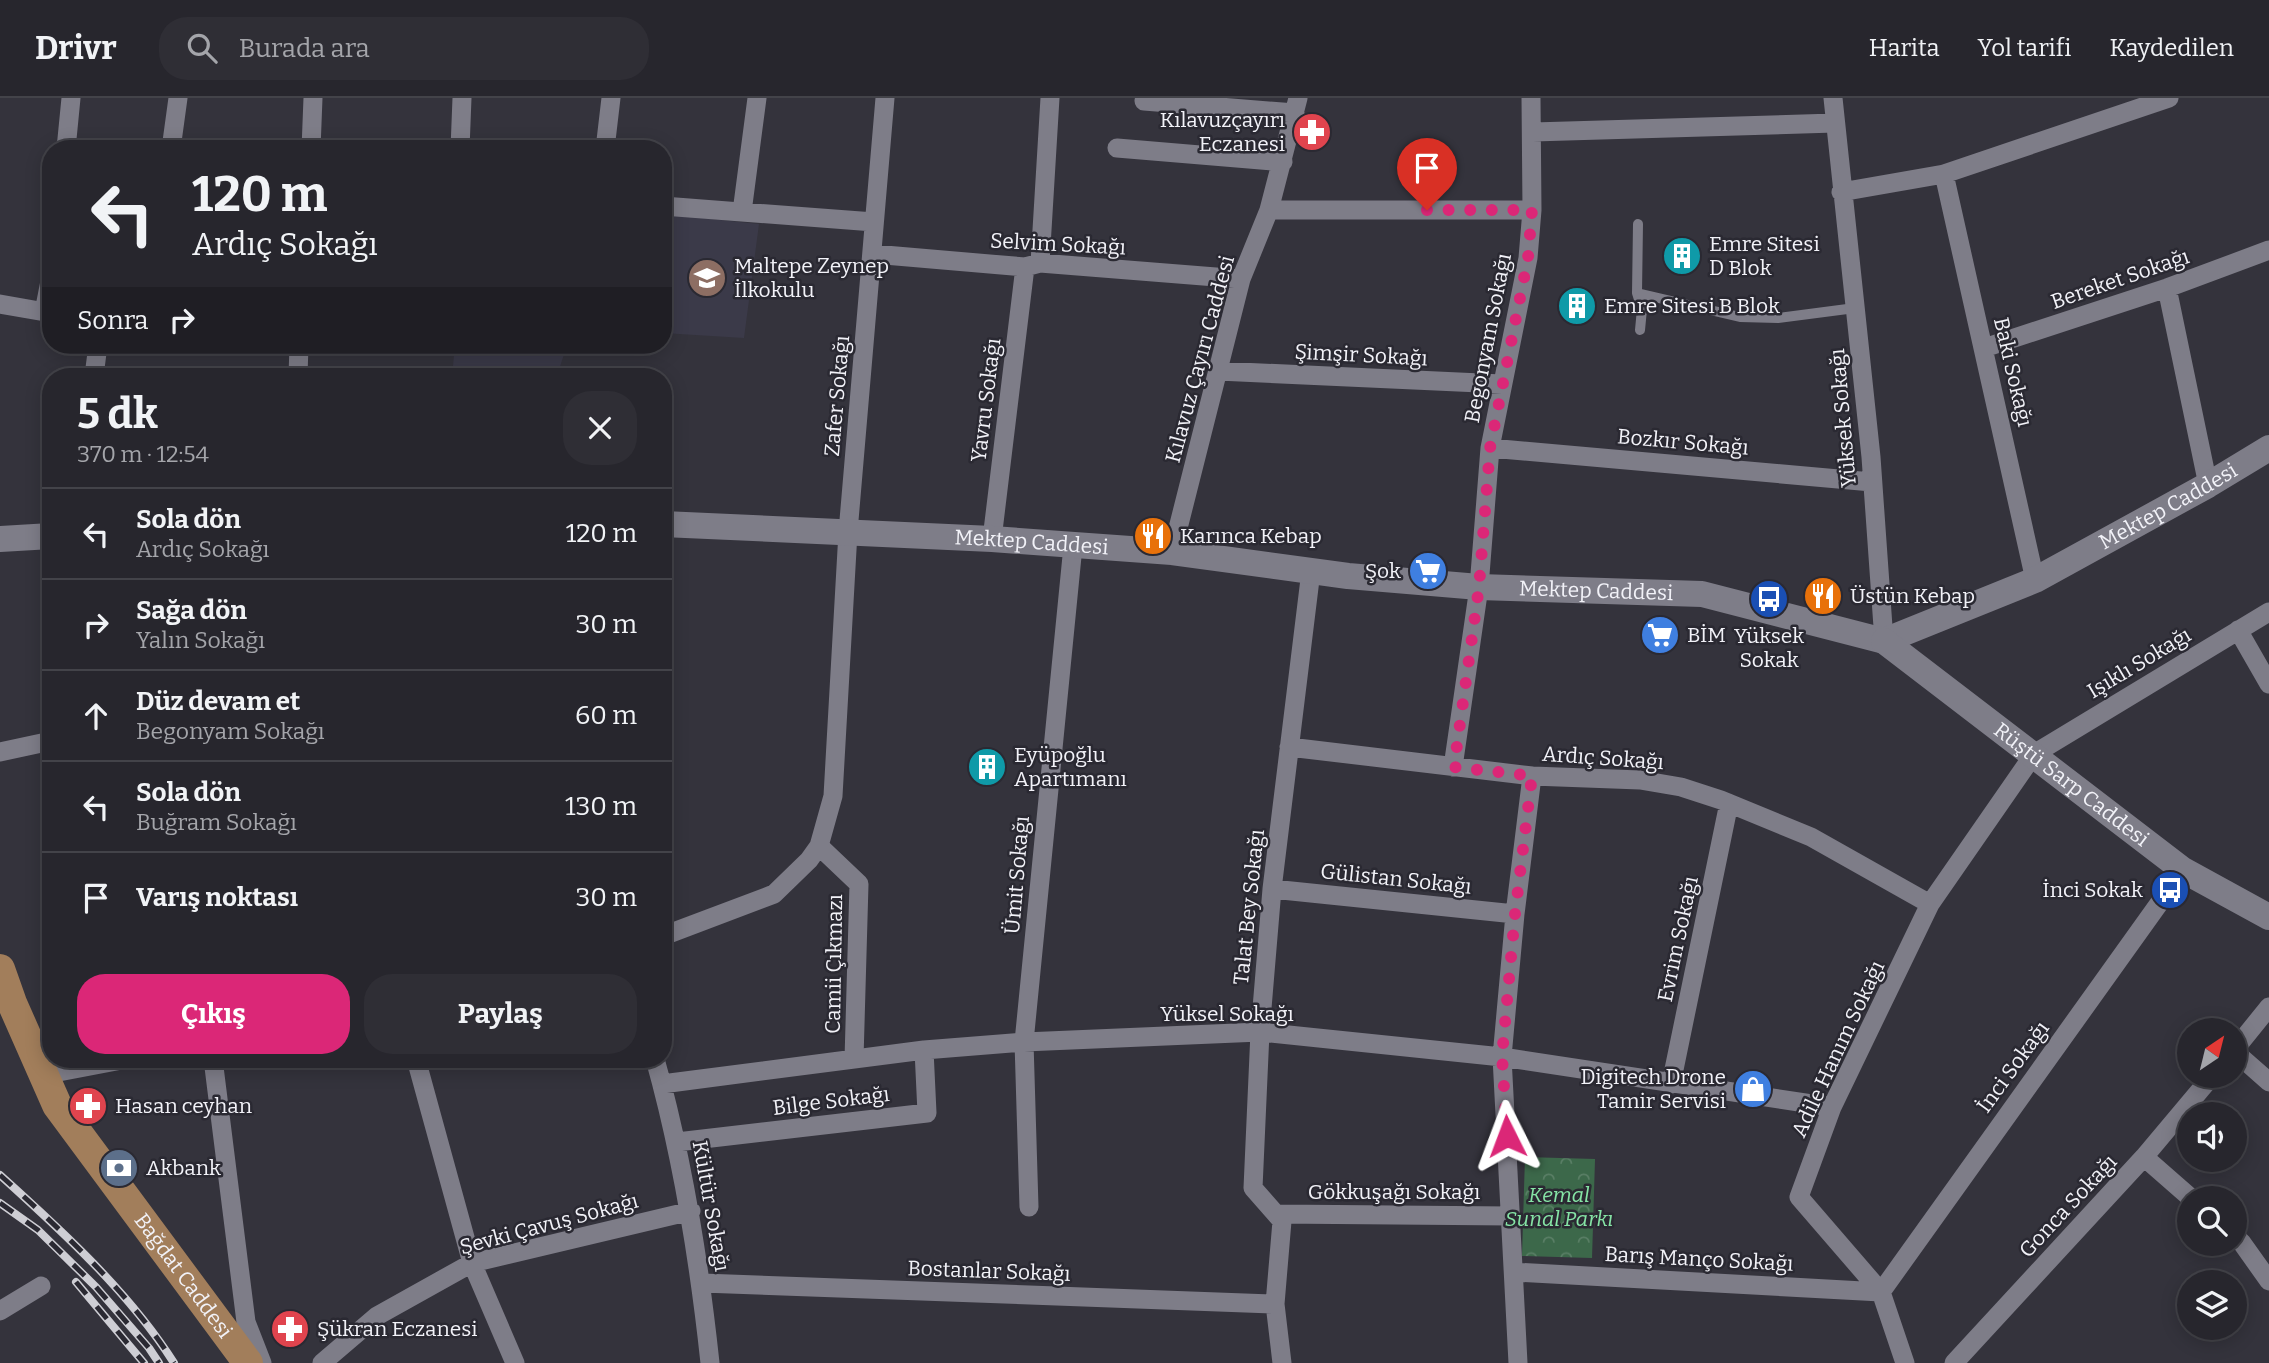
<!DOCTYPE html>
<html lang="tr">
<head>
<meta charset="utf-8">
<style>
	body { margin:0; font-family:Bitter,serif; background:#2f2e35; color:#f1f3f6; height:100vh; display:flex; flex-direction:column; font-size:26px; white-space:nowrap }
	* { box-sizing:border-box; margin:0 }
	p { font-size:23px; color:#a4a5aa }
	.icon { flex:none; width:38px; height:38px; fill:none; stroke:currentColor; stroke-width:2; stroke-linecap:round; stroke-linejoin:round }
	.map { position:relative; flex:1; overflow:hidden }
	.panel { position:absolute; left:42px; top:270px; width:630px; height:700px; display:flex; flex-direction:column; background:#27262d; border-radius:28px; box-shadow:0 4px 18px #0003,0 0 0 2px #434349 }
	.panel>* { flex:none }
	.hud { position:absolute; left:42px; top:42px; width:630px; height:214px; border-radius:28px; box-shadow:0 4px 18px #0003,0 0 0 2px #434349; background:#27262d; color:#f1f3f6; overflow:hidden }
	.needle { width:46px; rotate:35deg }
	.controls { position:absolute; left:2177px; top:920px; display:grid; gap:14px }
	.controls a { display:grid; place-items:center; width:70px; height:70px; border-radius:50%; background:#27262d; box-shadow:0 4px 18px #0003,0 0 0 2px #434349; font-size:35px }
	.pin { position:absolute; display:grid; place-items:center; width:60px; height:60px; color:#fff; margin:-72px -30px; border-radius:50% 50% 50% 0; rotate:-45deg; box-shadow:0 0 7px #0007 }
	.pin .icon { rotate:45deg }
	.me { position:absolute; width:77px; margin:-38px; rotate:357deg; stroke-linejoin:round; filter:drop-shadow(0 0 5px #0008) }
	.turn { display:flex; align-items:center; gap:24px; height:147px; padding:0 35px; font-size:32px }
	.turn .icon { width:91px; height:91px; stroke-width:2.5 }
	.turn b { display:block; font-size:49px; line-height:60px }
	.then { display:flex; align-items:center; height:66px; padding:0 35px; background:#0003; gap:14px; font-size:26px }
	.round { display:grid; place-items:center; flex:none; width:74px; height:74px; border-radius:28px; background:#2f2e35 }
	.summary { display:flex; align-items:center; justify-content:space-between; height:119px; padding:0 35px }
	h1 { font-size:42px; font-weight:700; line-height:52px }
	.button { display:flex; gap:14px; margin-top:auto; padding:14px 35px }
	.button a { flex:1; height:80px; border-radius:28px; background:#db2777; color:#fff; font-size:28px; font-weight:700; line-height:80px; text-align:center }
	.button a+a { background:#2f2e35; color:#f1f3f6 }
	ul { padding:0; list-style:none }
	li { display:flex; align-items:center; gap:21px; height:91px; padding:0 35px; border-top:2px solid #434349 }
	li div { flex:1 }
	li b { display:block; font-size:26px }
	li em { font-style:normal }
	header { display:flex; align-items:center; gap:42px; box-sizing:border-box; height:98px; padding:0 35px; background:#27262d; border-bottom:2px solid #434349 }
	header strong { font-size:33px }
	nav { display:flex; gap:38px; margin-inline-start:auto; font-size:24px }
	.search { width:490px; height:63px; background:#2f2e35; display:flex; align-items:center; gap:18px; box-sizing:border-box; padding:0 24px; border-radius:28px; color:#a4a5aa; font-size:26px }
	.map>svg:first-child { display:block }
	.built { fill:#3b3a49 }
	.park { fill:url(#park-crowns) }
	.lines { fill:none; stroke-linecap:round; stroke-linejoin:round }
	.lane { stroke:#7e7d88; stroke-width:10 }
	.street { stroke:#7e7d88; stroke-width:19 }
	.secondary { stroke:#7e7d88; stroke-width:26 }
	.primary { stroke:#a27e5b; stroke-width:30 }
	.rail-casing { stroke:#ceced4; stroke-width:8 }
	.rail { stroke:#2a2932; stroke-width:5; stroke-dasharray:16; stroke-linecap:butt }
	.route { stroke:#db2777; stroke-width:12; stroke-dasharray:0 21.6 }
	.labels { text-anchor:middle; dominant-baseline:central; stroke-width:5; stroke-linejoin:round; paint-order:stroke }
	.poi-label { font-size:21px; fill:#f2f2f8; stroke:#2a2932; text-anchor:start }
	.street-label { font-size:21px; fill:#f2f2f8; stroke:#2a2932 }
	.park-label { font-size:21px; font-style:italic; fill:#86e5a6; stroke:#2a2932 }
</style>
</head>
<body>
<header>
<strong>Drivr</strong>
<div class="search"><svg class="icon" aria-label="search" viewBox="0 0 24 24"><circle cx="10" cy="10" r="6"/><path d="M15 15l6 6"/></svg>Burada ara</div>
<nav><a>Harita</a><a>Yol tarifi</a><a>Kaydedilen</a></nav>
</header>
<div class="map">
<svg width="2269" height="1265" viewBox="0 0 2269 1265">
	<defs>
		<pattern id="park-crowns" width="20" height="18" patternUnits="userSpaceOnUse" patternTransform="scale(1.75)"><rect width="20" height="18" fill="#3c684a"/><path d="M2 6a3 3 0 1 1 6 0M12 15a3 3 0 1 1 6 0" fill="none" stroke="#597e65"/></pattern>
	</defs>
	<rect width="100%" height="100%" fill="#34333c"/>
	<path class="built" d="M663 116 759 126 744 240 663 235Z
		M455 247H567L557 278H452Z"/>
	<path class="park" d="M1525 1059 1595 1061 1592 1160 1522 1158Z"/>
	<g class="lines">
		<path class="lane" d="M1638 126 1637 195 1642 211 1640 232
			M1637 195 1740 219 1778 220 1855 210"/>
		<path class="street" d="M1833 0 1871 359 1884 543
			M1144 3 1295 15
			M1533 34 1835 25
			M1117 50 1283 64
			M66 51 71 0
			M171 51 178 0
			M311 51 313 0
			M460 51 462 0
			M605 51 611 0
			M1944 76 2035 482
			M1841 94 1944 76 2169 0
			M663 108 874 124
			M1269 112H1532
			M742 114 757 0
			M873 156 1025 169 1040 165 1241 181
			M1040 165 1050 0
			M2167 190 2208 387
			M0 206 51 215
			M44 214 51 178
			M1984 250 2167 190 2269 152
			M1218 273 1502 286
			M94 278 98 247
			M298 278 299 247
			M1490 350 1872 384
			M992 441 1025 169
			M1172 454 1241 181 1269 112 1298 0
			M2238 532 2269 586
			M1289 649 1532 678 1640 682 1681 689 1721 702 1811 739 1930 806
			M0 654 51 643
			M1453 669 1479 489 1490 350 1528 160 1532 112 1531 0
			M819 748 859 786 854 961
			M1272 791 1515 816
			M663 838 774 796 809 762 819 748 833 698 848 434 885 0
			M2235 951 2269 909
			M2235 954 2269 984
			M213 961 246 1224 262 1265
			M416 961 472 1165 515 1265
			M655 961C683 1061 699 1162 710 1265
			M43 977 127 961
			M662 986 924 952 1024 944 1260 934 1502 959 1832 1009
			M1671 986 1729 705
			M677 1044 927 1015 924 952
			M2144 1059 2192 1101
			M1029 1109 1024 944 1073 448
			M1277 1116 1511 1118
			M2235 1138 2242 1145 2269 1183
			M1514 1174 1881 1194 2183 772
			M702 1185 1275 1206
			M0 1213 41 1188
			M322 1265 377 1218 472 1165 691 1113
			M1282 1265 1275 1206 1282 1123 1253 1090 1260 934 1272 791 1311 473
			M1518 1265 1502 959 1515 816 1532 678
			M1905 1265 1881 1194 1799 1099 1832 1009 1930 806 2034 656 2269 514
			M1954 1265 2144 1059 2212 978"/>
		<g class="secondary">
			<path id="s1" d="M663 426 992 441 1172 454 1348 478 1479 489 1702 496 1884 543 2035 482 2208 387 2269 350"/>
			<path d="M0 441 51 438"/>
			<path id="s2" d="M1884 543 2183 772 2269 819"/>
		</g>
		<path class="primary" id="s3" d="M0 871 12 905 57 1007 248 1265"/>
		<defs>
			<path id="rail" d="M0 1077C61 1132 130 1195 174 1265
				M0 1105 38 1132 96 1189 149 1250 159 1265
				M76 1184 144 1265"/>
		</defs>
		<use href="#rail" class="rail-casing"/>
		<use href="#rail" class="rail"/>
	</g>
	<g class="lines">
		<path class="route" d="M1427 112H1532L1528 160 1490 350 1479 489 1454 669 1532 678 1515 816 1502 958 1507 1038"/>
	</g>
	<defs>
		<symbol id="pharmacy-disc" viewBox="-11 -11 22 22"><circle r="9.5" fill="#e0444e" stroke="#2a2932"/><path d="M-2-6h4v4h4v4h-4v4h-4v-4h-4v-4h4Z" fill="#fff"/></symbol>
		<symbol id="building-disc" viewBox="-11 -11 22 22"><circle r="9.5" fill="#0f9aa8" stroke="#2a2932"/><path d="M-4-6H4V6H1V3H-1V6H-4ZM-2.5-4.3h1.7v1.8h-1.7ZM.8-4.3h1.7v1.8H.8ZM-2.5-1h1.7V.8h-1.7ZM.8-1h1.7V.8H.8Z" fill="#fff"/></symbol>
		<symbol id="school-disc" viewBox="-11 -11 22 22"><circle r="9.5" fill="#8d6e63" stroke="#2a2932"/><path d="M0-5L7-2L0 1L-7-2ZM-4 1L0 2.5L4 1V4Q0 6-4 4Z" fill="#fff"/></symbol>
		<symbol id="restaurant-disc" viewBox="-11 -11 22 22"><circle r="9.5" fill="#e8710a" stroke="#2a2932"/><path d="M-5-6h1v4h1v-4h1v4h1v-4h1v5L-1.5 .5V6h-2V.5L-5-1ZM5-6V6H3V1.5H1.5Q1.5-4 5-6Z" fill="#fff"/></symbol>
		<symbol id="supermarket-disc" viewBox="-11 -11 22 22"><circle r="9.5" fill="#3f7fe0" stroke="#2a2932"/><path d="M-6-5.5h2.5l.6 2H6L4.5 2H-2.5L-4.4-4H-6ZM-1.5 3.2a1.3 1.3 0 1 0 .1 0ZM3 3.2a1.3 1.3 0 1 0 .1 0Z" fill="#fff"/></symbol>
		<symbol id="bus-disc" viewBox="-11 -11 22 22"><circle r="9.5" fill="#1a4fb4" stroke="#2a2932"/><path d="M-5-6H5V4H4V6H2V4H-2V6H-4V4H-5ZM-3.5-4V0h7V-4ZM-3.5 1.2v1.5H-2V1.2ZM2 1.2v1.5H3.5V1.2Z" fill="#fff"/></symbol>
		<symbol id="shop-disc" viewBox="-11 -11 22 22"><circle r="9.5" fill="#3f7fe0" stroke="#2a2932"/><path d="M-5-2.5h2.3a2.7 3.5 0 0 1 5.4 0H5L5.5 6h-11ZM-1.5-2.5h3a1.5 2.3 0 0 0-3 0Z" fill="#fff"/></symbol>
		<symbol id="bank-disc" viewBox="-11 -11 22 22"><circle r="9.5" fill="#5c6f8a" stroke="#2a2932"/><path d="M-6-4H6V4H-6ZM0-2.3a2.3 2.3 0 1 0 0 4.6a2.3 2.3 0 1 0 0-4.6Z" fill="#fff"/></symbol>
	</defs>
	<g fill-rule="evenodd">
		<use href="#pharmacy-disc" x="1290" y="12" width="44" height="44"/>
		<use href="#building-disc" x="1660" y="136" width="44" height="44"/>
		<use href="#school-disc" x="685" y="158" width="44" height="44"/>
		<use href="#building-disc" x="1555" y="186" width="44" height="44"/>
		<use href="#restaurant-disc" x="1131" y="416" width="44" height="44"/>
		<use href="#supermarket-disc" x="1406" y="451" width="44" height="44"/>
		<use href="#restaurant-disc" x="1801" y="476" width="44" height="44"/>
		<use href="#bus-disc" x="1747" y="479" width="44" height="44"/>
		<use href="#supermarket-disc" x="1638" y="515" width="44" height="44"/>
		<use href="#building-disc" x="965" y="647" width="44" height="44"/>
		<use href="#bus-disc" x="2148" y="770" width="44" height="44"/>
		<use href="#shop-disc" x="1731" y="969" width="44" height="44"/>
		<use href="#pharmacy-disc" x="66" y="986" width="44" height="44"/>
		<use href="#bank-disc" x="97" y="1048" width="44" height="44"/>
		<use href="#pharmacy-disc" x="268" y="1209" width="44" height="44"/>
	</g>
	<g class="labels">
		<g class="poi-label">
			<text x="1285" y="22" text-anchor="end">Kılavuzçayırı<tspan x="1285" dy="24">Eczanesi</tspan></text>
			<text x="1709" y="146">Emre Sitesi<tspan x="1709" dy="24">D Blok</tspan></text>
			<text x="734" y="168">Maltepe Zeynep<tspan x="734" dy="24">İlkokulu</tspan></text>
			<text x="1604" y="208">Emre Sitesi B Blok</text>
			<text x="1180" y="438">Karınca Kebap</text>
			<text x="1401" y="473" text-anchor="end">Şok</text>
			<text x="1850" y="498">Üstün Kebap</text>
			<text x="1687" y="537">BİM</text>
			<text x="1769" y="538" text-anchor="middle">Yüksek<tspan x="1769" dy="24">Sokak</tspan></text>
			<text x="1014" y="657">Eyüpoğlu<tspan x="1014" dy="24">Apartımanı</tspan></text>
			<text x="2143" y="792" text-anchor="end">İnci Sokak</text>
			<text x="1726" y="979" text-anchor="end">Digitech Drone<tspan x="1726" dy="24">Tamir Servisi</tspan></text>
			<text x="115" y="1008">Hasan ceyhan</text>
			<text x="146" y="1070">Akbank</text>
			<text x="317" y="1231">Şükran Eczanesi</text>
		</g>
		<g class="street-label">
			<text transform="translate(1058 146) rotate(3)">Selvim Sokağı</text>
			<text transform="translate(2120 181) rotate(-19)">Bereket Sokağı</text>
			<text transform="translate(1488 240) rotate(-79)">Begonyam Sokağı</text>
			<text transform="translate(1361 257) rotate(3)">Şimşir Sokağı</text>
			<text transform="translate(1200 261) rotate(-75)">Kılavuz Çayırı Caddesi</text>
			<text transform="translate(2013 274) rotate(77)">Baki Sokağı</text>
			<text transform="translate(837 298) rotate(-85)">Zafer Sokağı</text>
			<text transform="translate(986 302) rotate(-83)">Yavru Sokağı</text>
			<text transform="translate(1843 320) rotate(-95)">Yüksek Sokağı</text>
			<text transform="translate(1683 344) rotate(5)">Bozkır Sokağı</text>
			<text stroke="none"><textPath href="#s1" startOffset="1545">Mektep Caddesi</textPath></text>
			<text stroke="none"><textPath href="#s1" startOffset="369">Mektep Caddesi</textPath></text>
			<text stroke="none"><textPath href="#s1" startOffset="936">Mektep Caddesi</textPath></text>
			<text transform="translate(2139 565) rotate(-31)">Işıklı Sokağı</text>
			<text transform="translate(1603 660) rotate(4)">Ardıç Sokağı</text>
			<text stroke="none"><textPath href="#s2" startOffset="236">Rüştü Sarp Caddesi</textPath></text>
			<text transform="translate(1017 777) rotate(-85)">Ümit Sokağı</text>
			<text transform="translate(1396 781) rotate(6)">Gülistan Sokağı</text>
			<text transform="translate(1249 809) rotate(-84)">Talat Bey Sokağı</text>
			<text transform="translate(1678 841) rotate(-78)">Evrim Sokağı</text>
			<text transform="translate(834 866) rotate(-89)">Camii Çıkmazı</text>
			<text x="1227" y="916">Yüksel Sokağı</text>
			<text transform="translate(1838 951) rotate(-65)">Adile Hanım Sokağı</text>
			<text transform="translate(2013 969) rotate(-54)">İnci Sokağı</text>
			<text transform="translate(831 1003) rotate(-7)">Bilge Sokağı</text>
			<text x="1394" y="1094">Gökkuşağı Sokağı</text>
			<text transform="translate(711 1108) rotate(80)">Kültür Sokağı</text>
			<text transform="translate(2068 1108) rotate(-47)">Gonca Sokağı</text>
			<text transform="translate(549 1126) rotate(-15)">Şevki Çavuş Sokağı</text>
			<text transform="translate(1699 1161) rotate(3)">Barış Manço Sokağı</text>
			<text transform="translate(989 1173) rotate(2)">Bostanlar Sokağı</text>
			<text stroke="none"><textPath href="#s3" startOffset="360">Bağdat Caddesi</textPath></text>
		</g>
		<g class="park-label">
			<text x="1559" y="1097">Kemal<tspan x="1559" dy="24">Sunal Parkı</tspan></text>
		</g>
	</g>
</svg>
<div class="controls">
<a><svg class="needle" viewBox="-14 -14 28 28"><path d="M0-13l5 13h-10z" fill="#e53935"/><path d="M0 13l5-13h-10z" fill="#a4a5aa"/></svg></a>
<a><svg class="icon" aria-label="sound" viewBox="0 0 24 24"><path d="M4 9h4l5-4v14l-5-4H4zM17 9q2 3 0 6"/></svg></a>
<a><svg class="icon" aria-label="search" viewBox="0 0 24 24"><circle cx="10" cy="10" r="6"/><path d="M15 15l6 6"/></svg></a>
<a><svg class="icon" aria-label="layers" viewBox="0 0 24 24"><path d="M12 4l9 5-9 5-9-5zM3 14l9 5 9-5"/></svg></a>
</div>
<div class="pin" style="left:1427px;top:112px;background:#d93025"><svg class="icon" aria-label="arrive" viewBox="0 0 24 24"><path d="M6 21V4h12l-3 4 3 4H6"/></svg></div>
<svg class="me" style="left:1507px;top:1038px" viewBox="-20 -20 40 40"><path d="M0-17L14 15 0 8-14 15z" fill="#db2777" stroke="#fff" stroke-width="4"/></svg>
<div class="hud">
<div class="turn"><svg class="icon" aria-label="left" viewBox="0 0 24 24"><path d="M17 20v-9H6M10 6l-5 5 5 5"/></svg><div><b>120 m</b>Ardıç Sokağı</div></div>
<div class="then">Sonra<svg class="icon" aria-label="right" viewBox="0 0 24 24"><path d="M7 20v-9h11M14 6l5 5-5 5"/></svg></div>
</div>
<section class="panel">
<div class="summary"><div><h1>5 dk</h1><p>370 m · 12:54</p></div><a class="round"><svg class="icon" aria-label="close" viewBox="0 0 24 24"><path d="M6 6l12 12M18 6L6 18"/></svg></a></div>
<ul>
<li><svg class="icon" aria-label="left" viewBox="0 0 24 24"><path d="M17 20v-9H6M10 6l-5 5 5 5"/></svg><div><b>Sola dön</b><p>Ardıç Sokağı</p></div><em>120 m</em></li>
<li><svg class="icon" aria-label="right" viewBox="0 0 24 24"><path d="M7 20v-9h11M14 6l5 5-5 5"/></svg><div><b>Sağa dön</b><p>Yalın Sokağı</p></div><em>30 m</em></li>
<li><svg class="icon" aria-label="ahead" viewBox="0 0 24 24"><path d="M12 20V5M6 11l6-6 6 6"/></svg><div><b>Düz devam et</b><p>Begonyam Sokağı</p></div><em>60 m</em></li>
<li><svg class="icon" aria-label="left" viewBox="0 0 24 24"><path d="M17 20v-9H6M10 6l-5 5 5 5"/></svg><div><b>Sola dön</b><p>Buğram Sokağı</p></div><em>130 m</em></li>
<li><svg class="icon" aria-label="arrive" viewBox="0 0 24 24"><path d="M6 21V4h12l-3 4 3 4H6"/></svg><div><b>Varış noktası</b></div><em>30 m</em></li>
</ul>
<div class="button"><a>Çıkış</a><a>Paylaş</a></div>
</section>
</div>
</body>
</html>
